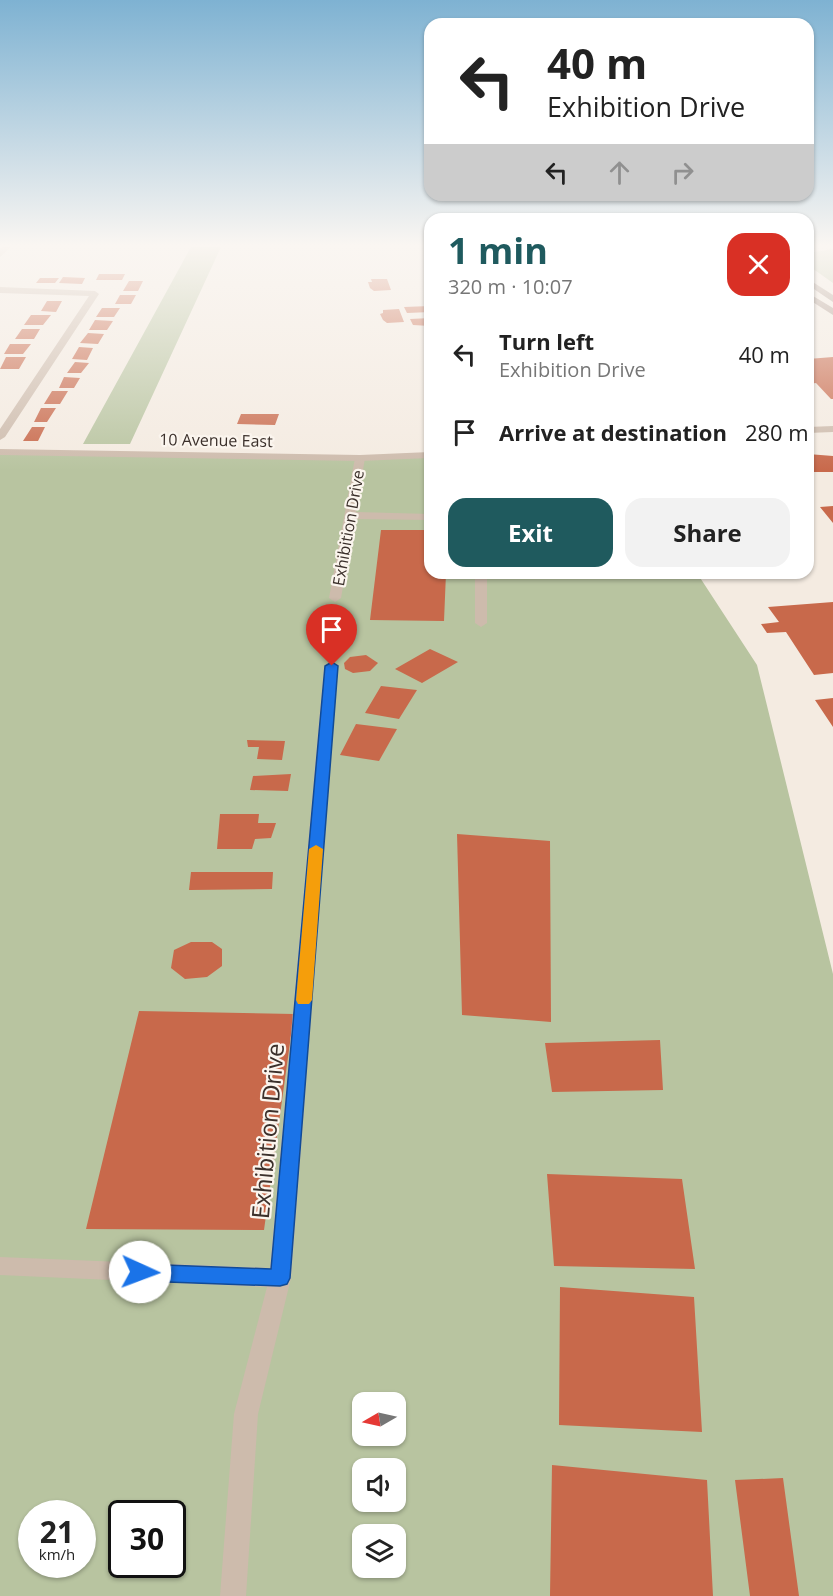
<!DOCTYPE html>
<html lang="en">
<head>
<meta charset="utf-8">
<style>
	body { margin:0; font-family:"Open Sans",sans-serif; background:#f2f2f2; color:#222; height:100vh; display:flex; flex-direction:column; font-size:22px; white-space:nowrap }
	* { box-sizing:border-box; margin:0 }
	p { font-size:20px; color:#767676 }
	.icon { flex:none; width:33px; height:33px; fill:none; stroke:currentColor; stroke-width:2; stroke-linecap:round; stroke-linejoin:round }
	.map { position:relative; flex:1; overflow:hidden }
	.sheet { position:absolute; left:424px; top:213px; width:390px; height:366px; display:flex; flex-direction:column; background:#fff; border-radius:18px; box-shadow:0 2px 4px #0004 }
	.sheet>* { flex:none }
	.guide { position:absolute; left:424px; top:18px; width:390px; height:183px; border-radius:18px; box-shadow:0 2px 4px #0004; background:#fff; color:#222; overflow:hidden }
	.needle { width:39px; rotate:261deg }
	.fabs { position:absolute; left:352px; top:1392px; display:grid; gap:12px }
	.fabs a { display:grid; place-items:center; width:54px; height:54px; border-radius:12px; background:#fff; box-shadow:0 2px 4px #0004; font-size:30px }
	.speed { position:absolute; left:18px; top:1500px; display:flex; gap:12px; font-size:30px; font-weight:700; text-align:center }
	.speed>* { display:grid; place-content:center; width:78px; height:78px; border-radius:50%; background:#fff; box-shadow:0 2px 4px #0004; line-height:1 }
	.speed small { font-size:15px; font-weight:400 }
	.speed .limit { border:3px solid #111; border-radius:9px; background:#fff; color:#111 }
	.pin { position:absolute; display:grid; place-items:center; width:51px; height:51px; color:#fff; margin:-62px -26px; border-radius:50% 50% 50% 0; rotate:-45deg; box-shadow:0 0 6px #0007 }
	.pin .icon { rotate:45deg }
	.me { position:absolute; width:66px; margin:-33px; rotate:92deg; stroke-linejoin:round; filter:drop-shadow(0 0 4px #0008) }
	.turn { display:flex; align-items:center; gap:21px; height:126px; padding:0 24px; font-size:27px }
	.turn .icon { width:78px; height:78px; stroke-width:2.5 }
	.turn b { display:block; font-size:42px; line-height:51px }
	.lanes { display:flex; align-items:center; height:57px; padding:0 24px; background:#0003; justify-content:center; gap:30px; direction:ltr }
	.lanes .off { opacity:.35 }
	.round { display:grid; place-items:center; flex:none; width:63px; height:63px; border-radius:18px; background:#f2f2f2 }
	.head { display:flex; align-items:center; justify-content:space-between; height:102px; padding:0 24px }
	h1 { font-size:36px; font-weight:700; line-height:45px; color:#1f5a5e }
	.cta { display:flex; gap:12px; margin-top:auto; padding:12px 24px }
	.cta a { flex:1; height:69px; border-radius:18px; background:#1f5a5e; color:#fff; font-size:24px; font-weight:700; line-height:69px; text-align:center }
	.cta a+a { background:#f2f2f2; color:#222 }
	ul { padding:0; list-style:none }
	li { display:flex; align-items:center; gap:18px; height:78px; padding:0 24px }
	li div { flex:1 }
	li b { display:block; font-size:22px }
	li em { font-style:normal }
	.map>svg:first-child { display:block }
	.green { fill:#b8c4a0; fill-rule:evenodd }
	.building { fill:#c8694b }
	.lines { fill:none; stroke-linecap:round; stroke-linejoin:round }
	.minor { fill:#cdbbac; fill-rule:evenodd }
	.tertiary { fill:#cdbbac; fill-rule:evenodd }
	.secondary { fill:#a18a7d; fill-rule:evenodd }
	.route { fill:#1a73e8; stroke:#114b97; stroke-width:1.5 }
	.slow { fill:#f59e0b }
	.labels { text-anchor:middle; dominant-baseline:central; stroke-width:4.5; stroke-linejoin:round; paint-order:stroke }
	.far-street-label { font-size:16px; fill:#3b302b; stroke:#fbf5ee }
	.near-street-label { font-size:24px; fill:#3b302b; stroke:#fbf5ee }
</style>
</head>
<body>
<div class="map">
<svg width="833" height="1596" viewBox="0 0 833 1596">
	<rect width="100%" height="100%" fill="#f4ebe1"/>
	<path class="green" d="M191 247H221L130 444H83Z
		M833 249V283L809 266 808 253Z
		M0 453 356 460 430 455V573H697L757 665 833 974V1596H0ZM363 1402H396V1436H363ZM363 1468H396V1502H363ZM32 1514H82V1564H32ZM122 1514H172V1564H122ZM363 1534H396V1568H363Z"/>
	<path class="building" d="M99 274H125L122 280H96Z
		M63 277 85 278 82 284 59 283Z
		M40 278H59L55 283H36Z
		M371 279H387L391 290 374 291 370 288 368 282H372Z
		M129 281H143L138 291H123Z
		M120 295H136L131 304H115Z
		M47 301H62L56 312 41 311Z
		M430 306V312L407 313 404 307Z
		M102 308H120L114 317H96Z
		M399 309 404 322 387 323 383 320 380 314 383 313V310Z
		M31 315H51L43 325H24Z
		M430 318V326L413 325 410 319Z
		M95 320 113 321 107 330H89Z
		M22 329H40L34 339H15Z
		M88 333 104 334 98 344 80 343Z
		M10 344H31L23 354H4Z
		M79 347 93 348 87 360 72 359Z
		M6 357H26L19 369H0Z
		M833 357V399H831L816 383 808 384V359Z
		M75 362 89 363 81 373H67Z
		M64 377 80 378 74 388H59Z
		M52 391H68L60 404H44Z
		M41 408H56L47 422H34Z
		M241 414H279L275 425 237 424Z
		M32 427H45L38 441H23Z
		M808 454 833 456V472H808Z
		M833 506V523L820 507Z
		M381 530H430V573H446L444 621 370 620Z
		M833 602V673L814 675 786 632 767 633 761 624 779 622 768 607Z
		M430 649 458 662 422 683 395 669Z
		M366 655 378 663 370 671 353 673 345 669 344 663 350 657Z
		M381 686 417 690 399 719 365 713Z
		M833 698V727L815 700Z
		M356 724 397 729 379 761 340 755Z
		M247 740 285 741 282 760 257 759 259 747H248Z
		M291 774 288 791 250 790 253 776Z
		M220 814H259L258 823H276L271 838 255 839 252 849H217Z
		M457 834 550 841 551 1022 462 1015Z
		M191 872H273L272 889 189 890Z
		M191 942H212L222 949V966L207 977 185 979 171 968 174 950Z
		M139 1011 294 1014 264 1230 86 1229Z
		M660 1040 663 1090 552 1092 545 1043Z
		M547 1174 682 1179 695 1269 554 1266Z
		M560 1287 694 1297 702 1432 559 1425Z
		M552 1465 707 1480 713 1596H550Z
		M783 1478 799 1596H750L735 1480Z"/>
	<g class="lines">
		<path class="minor" d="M2 247H11L0 257V250Z
			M0 287 95 291 99 294 5 437 0 440V429L89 296 0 293Z
			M360 455 365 458 356 512 430 514V520L355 519 341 598 335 602 329 598 355 458Z
			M475 573H487V623L481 627 475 623Z
			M331 662 338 666 291 1278 258 1414 246 1596H220L234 1414 267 1287 0 1275V1257L270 1268 324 666Z"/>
		<path class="tertiary" d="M833 426V432L808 433V427Z
			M0 449 360 455 430 452V458L360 461 0 455Z"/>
		<path class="secondary" d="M808 279 833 295V302L808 285Z
			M808 293 833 308V315L808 299Z"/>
	</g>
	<linearGradient id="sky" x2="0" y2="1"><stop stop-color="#7eb2d2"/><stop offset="0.52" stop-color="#faf6f2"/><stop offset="1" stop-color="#faf6f2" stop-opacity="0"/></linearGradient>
	<rect width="833" height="471" fill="url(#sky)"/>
	<path class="route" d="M332 662 338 666 290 1278 287 1284 280 1286 140 1281 133 1278 130 1272 133 1266 140 1264 271 1269 325 666Z"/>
	<path class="slow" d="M316 845 323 849 312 1000 309 1004H298L296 1000 309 849Z"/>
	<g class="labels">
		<g class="far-street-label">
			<text transform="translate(216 440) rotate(1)">10 Avenue East</text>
			<text transform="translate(348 528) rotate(-80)">Exhibition Drive</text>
		</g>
		<g class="near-street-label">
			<text transform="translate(267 1131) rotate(-85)">Exhibition Drive</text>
		</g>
	</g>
</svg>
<div class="fabs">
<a><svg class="needle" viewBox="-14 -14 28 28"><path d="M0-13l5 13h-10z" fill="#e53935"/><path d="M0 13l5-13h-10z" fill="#767676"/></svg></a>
<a><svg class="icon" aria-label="sound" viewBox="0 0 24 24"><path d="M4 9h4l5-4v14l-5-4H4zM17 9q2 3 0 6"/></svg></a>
<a><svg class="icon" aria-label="layers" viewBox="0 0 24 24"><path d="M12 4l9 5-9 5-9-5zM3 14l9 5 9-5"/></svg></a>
</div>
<div class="speed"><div>21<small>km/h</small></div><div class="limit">30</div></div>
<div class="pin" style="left:332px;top:666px;background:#d93025"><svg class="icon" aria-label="arrive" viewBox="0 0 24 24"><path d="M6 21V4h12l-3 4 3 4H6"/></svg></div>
<svg class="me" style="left:140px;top:1272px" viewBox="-20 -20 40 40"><circle r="19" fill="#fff"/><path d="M0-13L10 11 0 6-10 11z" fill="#1a73e8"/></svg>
<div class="guide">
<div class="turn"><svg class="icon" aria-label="left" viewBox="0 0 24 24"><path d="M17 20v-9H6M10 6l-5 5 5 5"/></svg><div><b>40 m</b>Exhibition Drive</div></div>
<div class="lanes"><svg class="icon" aria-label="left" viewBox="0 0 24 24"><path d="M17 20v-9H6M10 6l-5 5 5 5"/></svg><svg class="icon off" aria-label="ahead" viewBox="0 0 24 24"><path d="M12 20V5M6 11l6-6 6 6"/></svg><svg class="icon off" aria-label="right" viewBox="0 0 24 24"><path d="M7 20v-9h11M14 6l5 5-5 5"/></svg></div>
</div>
<section class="sheet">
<div class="head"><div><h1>1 min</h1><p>320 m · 10:07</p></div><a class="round" style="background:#d93025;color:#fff"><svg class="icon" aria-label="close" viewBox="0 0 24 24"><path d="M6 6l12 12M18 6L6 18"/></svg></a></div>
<ul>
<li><svg class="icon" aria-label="left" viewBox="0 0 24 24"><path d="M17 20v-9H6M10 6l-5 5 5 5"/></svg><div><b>Turn left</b><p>Exhibition Drive</p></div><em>40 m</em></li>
<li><svg class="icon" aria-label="arrive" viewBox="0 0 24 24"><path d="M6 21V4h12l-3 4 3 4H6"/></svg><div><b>Arrive at destination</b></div><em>280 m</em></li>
</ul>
<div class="cta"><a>Exit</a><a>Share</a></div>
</section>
</div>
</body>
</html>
